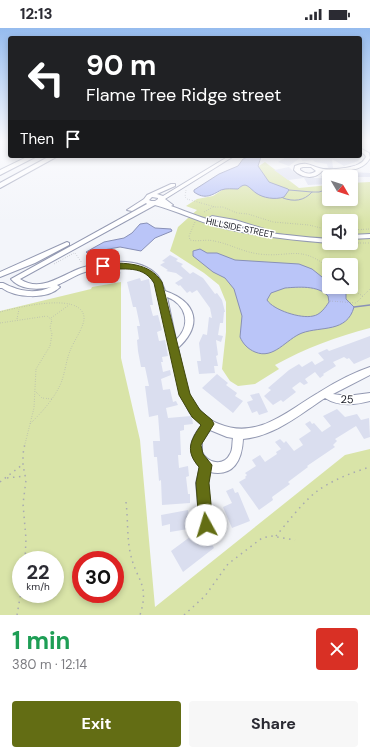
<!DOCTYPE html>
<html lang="en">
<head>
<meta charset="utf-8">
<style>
	body { margin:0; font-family:"DM Sans",sans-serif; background:#f7f7f7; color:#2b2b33; height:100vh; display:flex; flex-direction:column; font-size:15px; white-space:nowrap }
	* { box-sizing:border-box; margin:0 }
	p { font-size:13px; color:#7c7c81 }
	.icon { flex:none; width:22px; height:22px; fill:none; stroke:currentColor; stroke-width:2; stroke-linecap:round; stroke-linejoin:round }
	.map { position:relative; height:587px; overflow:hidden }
	.sheet { display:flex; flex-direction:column; background:#fff; flex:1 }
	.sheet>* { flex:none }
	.hud { position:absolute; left:8px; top:8px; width:354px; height:122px; border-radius:4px; box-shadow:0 2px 6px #0003; background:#202124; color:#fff; overflow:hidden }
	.needle { width:26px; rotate:129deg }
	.controls { position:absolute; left:322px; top:142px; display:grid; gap:8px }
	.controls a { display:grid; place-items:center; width:36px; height:36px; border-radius:4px; background:#fff; box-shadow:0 2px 6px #0003; font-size:20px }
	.speed { position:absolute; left:12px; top:523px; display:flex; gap:8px; font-size:20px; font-weight:700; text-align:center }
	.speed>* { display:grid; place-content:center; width:52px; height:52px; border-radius:50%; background:#fff; box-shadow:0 2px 6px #0003; line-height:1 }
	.speed small { font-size:10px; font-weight:400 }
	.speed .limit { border:6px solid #d22; background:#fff; color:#111 }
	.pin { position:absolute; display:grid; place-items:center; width:34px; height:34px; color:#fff; margin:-17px; border-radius:8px; box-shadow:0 2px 6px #0006 }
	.me { position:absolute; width:44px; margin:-22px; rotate:354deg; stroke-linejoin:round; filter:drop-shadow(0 0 3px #0008) }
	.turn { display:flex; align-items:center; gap:14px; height:84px; padding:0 12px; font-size:18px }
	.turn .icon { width:52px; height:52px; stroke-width:2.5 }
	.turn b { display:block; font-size:28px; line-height:34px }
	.then { display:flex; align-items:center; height:38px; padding:0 12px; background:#0003; gap:8px; font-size:15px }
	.round { display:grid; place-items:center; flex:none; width:42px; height:42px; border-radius:4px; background:#f7f7f7 }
	.summary { display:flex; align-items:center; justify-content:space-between; height:68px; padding:0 12px }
	h1 { font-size:24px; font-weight:700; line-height:30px; color:#1e9e55 }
	.cta { display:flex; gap:8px; margin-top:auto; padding:8px 12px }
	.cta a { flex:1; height:46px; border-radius:4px; background:#636d14; color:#fff; font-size:16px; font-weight:700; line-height:46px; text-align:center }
	.cta a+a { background:#f7f7f7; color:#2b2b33 }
	.status { display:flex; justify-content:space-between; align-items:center; height:28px; padding:0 20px; background:#fff; direction:ltr }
	.status svg { height:11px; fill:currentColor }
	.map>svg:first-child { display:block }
	.green { fill:#d9e4a8; fill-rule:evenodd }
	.water { fill:#bac5f8; stroke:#8890b7; fill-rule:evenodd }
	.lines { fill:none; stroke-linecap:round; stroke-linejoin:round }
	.stream-far1 { stroke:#8890b7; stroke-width:1 }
	.stream { stroke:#8890b7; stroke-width:1.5 }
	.building { fill:#dadeef }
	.minor-casing { stroke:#9399b2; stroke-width:2 }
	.highway-casing { stroke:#9399b2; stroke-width:2 }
	.path-far1 { stroke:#a8aab1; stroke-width:1; stroke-dasharray:0.5 2; stroke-linecap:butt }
	.path { stroke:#a8aab1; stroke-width:1.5; stroke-dasharray:1.5 4.5; stroke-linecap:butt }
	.minor { fill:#fff; fill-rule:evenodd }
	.highway { fill:#fff; fill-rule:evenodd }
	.route { fill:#636d14; stroke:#40470d }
	.labels { text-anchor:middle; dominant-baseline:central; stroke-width:3; stroke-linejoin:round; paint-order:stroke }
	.far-street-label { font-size:9px; fill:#141620; stroke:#fff }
	.street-label { font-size:11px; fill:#141620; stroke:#fff }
</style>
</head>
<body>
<div class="status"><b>12:13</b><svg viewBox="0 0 49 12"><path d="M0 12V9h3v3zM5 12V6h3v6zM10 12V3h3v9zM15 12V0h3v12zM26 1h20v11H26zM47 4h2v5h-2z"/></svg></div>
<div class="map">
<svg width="370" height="587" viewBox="0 0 370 587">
	<rect width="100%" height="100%" fill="#f3f5fa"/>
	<path class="green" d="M265 134 299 160 329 157V171H351V155L370 154V300C338 308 304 321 275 337L279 341 255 356 238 358 230 353 222 341 226 304V274L219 257 204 245 170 223 178 199 197 182 186 178 197 171 213 168ZM329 193H351V215H329ZM329 237H351V259H329Z
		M121 254V330L140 412 155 579 345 427 370 421V587H0V283L91 261 92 259ZM21 532H55V566H21ZM81 532H115V566H81Z"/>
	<path class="water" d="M250 128 261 129 258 138 269 154 288 161 289 162 284 169C275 172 263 170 256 165 248 159 246 153 238 161 233 161 226 160 221 162 212 167 205 172 194 164V162L219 146 238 138 243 131Z
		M147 195 155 200 171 201 172 203 155 210 141 223 120 219 87 225 86 224 104 214 124 210 132 205 140 196Z
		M200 221 207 225H217L235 232 299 236 312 241 322 249 329 252V259H346V271L354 279C347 305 321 298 302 305 286 311 274 332 255 324 248 321 243 316 240 309L242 288 234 261 225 250 213 244 193 228V223ZM285 260C298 259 318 257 328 268L329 274C325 280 320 287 313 288 301 291 273 282 267 272L271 265Z"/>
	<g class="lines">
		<path class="stream-far1" d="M289 162 312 164
			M283 170C294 174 304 173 312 164H319L328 161"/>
		<path class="stream" d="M354 279 370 277"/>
	</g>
	<path class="building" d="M288 128H317L340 131V128H361L358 133 344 138 332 131 333 140H328L327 136 315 134 313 132 303 133 300 130 289 138 278 134Z
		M289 139 296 146 304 150H322L321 148H329V156L308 157 304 150 288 152 274 142Z
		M352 144 370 145V149H333L331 145Z
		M170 227 178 231 176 233 183 236 181 238 190 246 193 244 203 250 215 266 217 265 222 272 225 284H224L223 295H220L218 307 223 308 221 314 216 312 218 327 216 328 218 338H214L215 345 199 346 197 333H201L199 315 203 306 207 307 209 289 212 290 210 280 197 262 192 265 190 263 187 265 180 257 179 258 175 255 183 250 176 245 166 243 168 242 160 237 165 234 162 233Z
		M109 243 121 244 118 252 100 253 97 245Z
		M140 250 141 253 149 251 153 277H150L153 288 158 287 162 302 157 304 159 313 165 312 168 328 162 329 163 334H161L163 344 170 342 171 347 161 351 163 362 170 361 173 374 176 373 178 377 166 380 168 390 191 388 192 389 193 396 184 397V402L180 403 181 427H178L179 440 188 438 189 448 186 449 188 466H190V475L162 477 161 452 159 453 157 429H154L153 413H160L158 387 149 389 145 358H149L145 339H141L138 323 137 312 139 311 137 298H140L136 279H133L127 254Z
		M370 308V329L354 336 349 330 347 331 344 329 333 334 336 338 323 346 324 347 320 350 315 344 305 351 308 355 304 357 300 354 292 360 296 364 283 374 281 372 273 377 264 368 271 362 268 360 289 342 299 336 302 339 312 333 315 337 324 332 318 325 327 321 329 323Z
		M217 346 228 355 226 357 237 365 235 368 243 373 233 385 202 360Z
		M259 365 268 384 259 387 257 383 252 385 247 374 253 372 250 367Z
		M337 381 345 389 357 386 361 392 369 390 370 409 364 411 356 398 335 411 337 413 333 417 335 419 307 438 308 439 288 454 290 456 272 469 273 472 259 482 239 454 246 450 245 449 247 447 245 445 256 438 252 432 260 427 265 434 277 426 276 424 281 421 275 414 280 411 284 415 286 413 294 423 303 417 299 411 311 403 305 396 310 393 312 396 314 395 322 404 331 398 323 388Z
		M233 460 235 465 238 464 250 493 232 500 223 479 232 475 226 463Z
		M188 482 189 489 186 490 188 501 170 504V496L162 498 161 487Z
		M198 503 204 513 211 507 215 514 212 516 214 520 183 544 171 523Z"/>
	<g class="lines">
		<defs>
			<path id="minor" d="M360 120 369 125 370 130C362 146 337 143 322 143 315 152 301 150 294 142L295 138C306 133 309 137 319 140 327 143 352 140 359 136 363 134 364 132 366 129L365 127 360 123ZM303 139H311L316 143C311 147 305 146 300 142V140Z
				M229 128H234L165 171 173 177 171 178C188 184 204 191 221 195 256 205 293 208 329 211V215C292 212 255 208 219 199 197 193 177 183 155 177L20 251C41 265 61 247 81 240 103 233 139 228 157 247 161 251 163 258 165 263 197 274 203 297 178 320 182 336 184 355 191 370 197 381 208 392 219 396 258 412 287 383 318 365 334 355 352 345 370 339V347L333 366 347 368 370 365V373C355 377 339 379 325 370 299 387 275 408 243 411 242 432 234 449 210 444L208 455 212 497 210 501 206 503 202 501 200 497 196 455 200 439C186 424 190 411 202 397L190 385 180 366 158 265C157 260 156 255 152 251 138 233 105 237 85 244 75 247 67 253 57 257L60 259C48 272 15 270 2 260H0V255H3C6 256 8 258 12 259 23 264 39 265 51 259 38 262 20 262 11 251L147 176 146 175 132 183 127 182 144 171 147 167 171 156H175V158L157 166 163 168ZM152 169 158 170V171L155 173H151L149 172ZM167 269C186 276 192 297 176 312ZM210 402 227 409 233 410C232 415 233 422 230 426 224 439 207 435 202 424V414Z
				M212 188 235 192 264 201 261 203 234 196 210 191 209 190Z
				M370 206V210L351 211V207Z
				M67 214 69 215V217L35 235 0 249V244Z"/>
			<path id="highway" d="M29 128H37L0 147V142Z
				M50 128H58L0 160V155Z"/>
		</defs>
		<use href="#minor" class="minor-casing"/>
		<use href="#highway" class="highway-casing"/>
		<path class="path-far1" d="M186 162 185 169 187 171 215 179
			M204 184 213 179H223L237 185 248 186 273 194 309 197 329 202
			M195 194 189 208 190 212C198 214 206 211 214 213 230 216 243 224 259 226 290 230 300 216 329 240
			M351 202 370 201
			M333 215H370
			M75 225 82 235
			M54 236 74 225
			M351 255 358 265 364 269
			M330 273 356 275 370 261
			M0 284C16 280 81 263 84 289 85 298 73 314 70 323 66 333 65 345 61 355 54 371 42 384 30 396
			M51 290 69 277
			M17 291 19 281
			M0 295 47 288 52 292 50 299 52 306 50 318 36 341 34 380 25 416
			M36 364 42 370 52 371"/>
		<path class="path" d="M7 450 25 448
			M0 454 22 437
			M126 474C128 491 127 508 130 524 136 553 150 555 140 587
			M276 508C287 495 303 474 316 464 330 453 353 444 370 439
			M25 532 26 511 23 476 26 452 23 437V426L25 415
			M17 587 21 564
			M184 587 205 568 228 536 262 510 271 508 295 512"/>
		<use href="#minor" class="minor"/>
		<use href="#highway" class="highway"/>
	</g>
	<linearGradient id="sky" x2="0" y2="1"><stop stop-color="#95bbee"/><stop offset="0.58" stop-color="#fafafd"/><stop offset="1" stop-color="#fafafd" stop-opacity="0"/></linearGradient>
	<rect width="370" height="195" fill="url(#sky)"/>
	<path class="route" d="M103 235C125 235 149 234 162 254L190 366 200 382 212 392 214 396 201 417 203 426 212 437 209 455 213 497 211 502 206 504 201 502 199 497 196 455 199 439C185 423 190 413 201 397L192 389 179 367 154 255C141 234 119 244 100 240L99 238Z"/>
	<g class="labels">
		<g class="far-street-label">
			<text transform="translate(240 200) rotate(12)">HILLSIDE STREET</text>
		</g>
		<g class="street-label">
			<text transform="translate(347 371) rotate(1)">25</text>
		</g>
	</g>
</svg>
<div class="controls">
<a><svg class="needle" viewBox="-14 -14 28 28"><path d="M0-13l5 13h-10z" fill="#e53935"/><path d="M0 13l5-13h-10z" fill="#7c7c81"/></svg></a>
<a><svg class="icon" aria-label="sound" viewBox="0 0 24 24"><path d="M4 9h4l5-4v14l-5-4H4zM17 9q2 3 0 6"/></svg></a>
<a><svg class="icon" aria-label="search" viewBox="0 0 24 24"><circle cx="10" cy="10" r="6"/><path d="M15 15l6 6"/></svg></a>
</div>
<div class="speed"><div>22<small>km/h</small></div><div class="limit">30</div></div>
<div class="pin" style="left:103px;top:238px;background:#d93025"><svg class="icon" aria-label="arrive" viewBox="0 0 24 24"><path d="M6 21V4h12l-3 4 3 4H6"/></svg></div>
<svg class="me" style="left:206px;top:497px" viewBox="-20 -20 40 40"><circle r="19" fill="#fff"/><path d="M0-13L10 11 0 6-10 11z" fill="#636d14"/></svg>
<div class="hud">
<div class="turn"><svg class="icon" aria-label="left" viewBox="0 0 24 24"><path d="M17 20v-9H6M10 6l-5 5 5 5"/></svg><div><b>90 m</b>Flame Tree Ridge street</div></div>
<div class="then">Then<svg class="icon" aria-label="arrive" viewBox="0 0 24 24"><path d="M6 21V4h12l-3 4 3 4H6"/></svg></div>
</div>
</div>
<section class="sheet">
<div class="summary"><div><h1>1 min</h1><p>380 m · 12:14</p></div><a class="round" style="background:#d93025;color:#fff"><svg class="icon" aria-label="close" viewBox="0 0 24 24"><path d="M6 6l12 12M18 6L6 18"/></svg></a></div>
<div class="cta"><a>Exit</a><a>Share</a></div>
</section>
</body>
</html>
